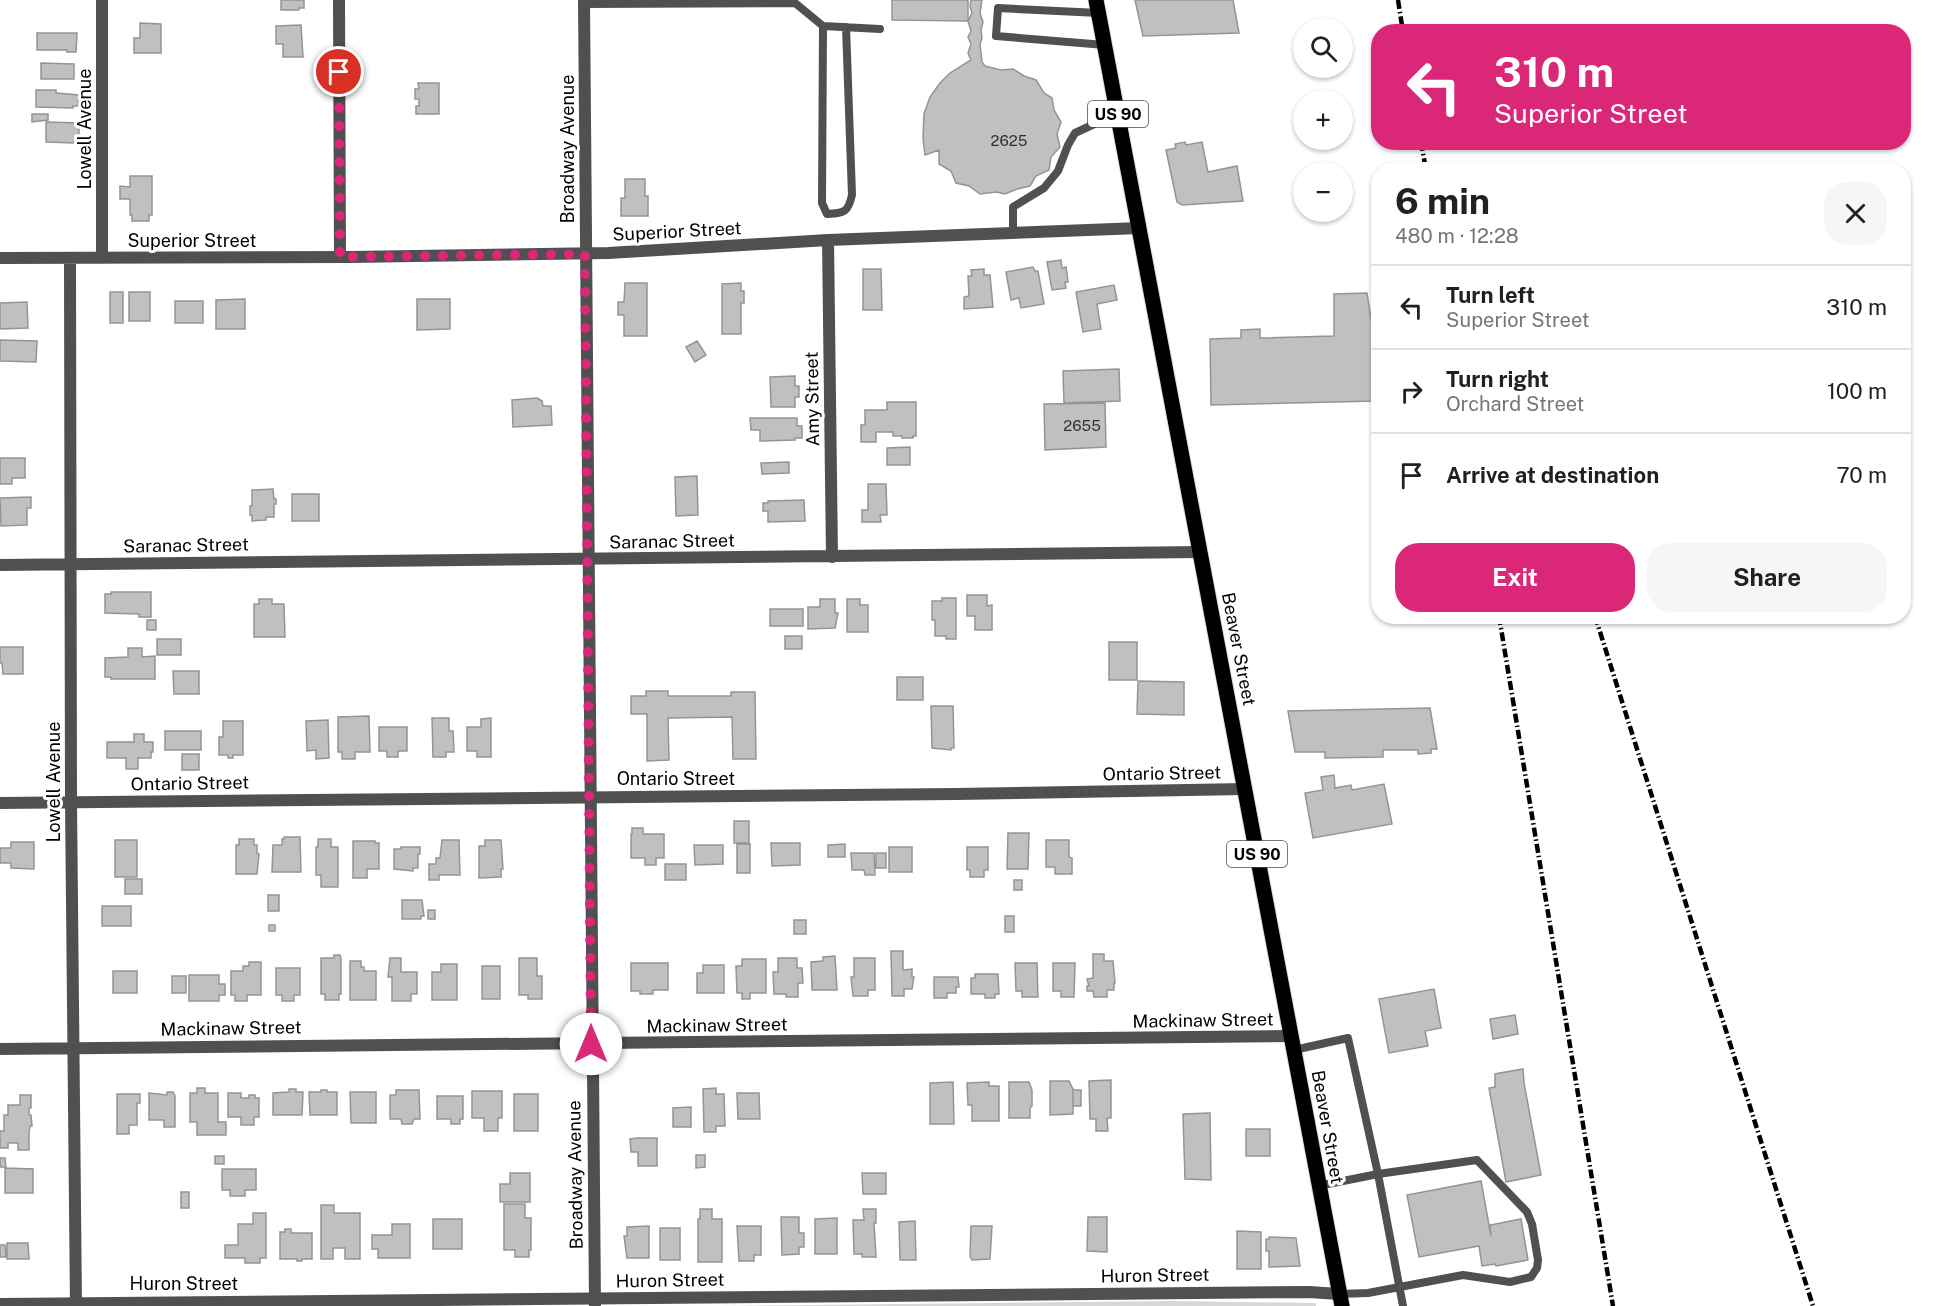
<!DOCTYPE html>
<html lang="en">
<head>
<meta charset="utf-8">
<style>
	body { margin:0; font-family:"Public Sans",sans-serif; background:#f6f6f6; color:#202124; height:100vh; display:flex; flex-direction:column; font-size:22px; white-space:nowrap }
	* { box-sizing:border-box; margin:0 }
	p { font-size:20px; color:#757577 }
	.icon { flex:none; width:33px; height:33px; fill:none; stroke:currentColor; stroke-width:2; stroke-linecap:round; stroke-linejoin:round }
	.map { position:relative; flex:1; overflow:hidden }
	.side { position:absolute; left:1371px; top:162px; width:540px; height:462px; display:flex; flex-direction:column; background:#fff; border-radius:24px; box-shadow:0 2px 4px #0004 }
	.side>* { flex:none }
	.banner { position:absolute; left:1371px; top:24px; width:540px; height:126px; border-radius:24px; box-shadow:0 2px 4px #0004; background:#db2777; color:#fff; overflow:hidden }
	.tools { position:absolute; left:1293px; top:18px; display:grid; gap:12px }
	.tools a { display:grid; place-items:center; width:60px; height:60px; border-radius:50%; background:#fff; box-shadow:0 2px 4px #0004; font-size:30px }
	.pin { position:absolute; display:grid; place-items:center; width:51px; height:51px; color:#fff; margin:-26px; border:3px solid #fff; border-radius:50%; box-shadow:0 2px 6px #0007 }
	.me { position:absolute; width:66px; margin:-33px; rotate:0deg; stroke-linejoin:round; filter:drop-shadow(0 0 4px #0008) }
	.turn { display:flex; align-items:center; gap:21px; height:126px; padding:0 24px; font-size:27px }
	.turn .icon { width:78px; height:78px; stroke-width:2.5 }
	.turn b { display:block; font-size:42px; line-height:51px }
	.round { display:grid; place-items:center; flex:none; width:63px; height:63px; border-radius:24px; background:#f6f6f6 }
	.headline { display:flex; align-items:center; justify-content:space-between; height:102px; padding:0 24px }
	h1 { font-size:36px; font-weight:700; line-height:45px }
	.cta { display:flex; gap:12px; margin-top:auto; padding:12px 24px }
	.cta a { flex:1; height:69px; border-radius:24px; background:#db2777; color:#fff; font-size:24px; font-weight:700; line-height:69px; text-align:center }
	.cta a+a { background:#f6f6f6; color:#202124 }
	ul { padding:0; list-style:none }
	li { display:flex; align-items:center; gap:18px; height:84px; padding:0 24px; border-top:2px solid #e0e0e0 }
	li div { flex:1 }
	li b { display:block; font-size:22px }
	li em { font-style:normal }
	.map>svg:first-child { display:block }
	.green { fill:#d7d7d7 }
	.building { fill:#c0c0c0; stroke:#949494; stroke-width:1.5 }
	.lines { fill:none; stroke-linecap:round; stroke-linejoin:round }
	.primary-casing { stroke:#dbdbdb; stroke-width:17 }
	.service { stroke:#505050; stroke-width:8 }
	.minor { stroke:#505050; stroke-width:12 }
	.tertiary { stroke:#505050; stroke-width:12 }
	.primary { stroke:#000; stroke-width:15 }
	.rail { stroke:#000; stroke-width:4.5; stroke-dasharray:9 3 1.5 3; stroke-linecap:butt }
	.route { stroke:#db2777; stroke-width:10; stroke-dasharray:0 18 }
	.labels { text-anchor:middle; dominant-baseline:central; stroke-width:6; stroke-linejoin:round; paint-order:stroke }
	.number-label { font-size:15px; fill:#303030 }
	.shield { fill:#fff; stroke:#4c4c4c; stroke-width:1.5 }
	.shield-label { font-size:16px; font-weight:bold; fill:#000 }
	.street-label { font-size:18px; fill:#000; stroke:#fff }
</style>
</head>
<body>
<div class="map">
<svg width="1936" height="1306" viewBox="0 0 1936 1306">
	<rect width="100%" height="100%" fill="#fff"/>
	<path class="green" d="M1171 1301 1316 1303V1306H721Z"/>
	<path class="building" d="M281 0H304V8H299V10H281Z
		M892 0H968V21L892 20Z
		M971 0H982L980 13 983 22 981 30 982 38 980 44 982 62 985 66 1001 70 1013 69 1024 76 1036 80 1044 93 1052 98 1054 110 1061 122 1057 134 1060 147 1051 157 1049 170 1036 176 1030 186 1017 189 1005 194 996 192 980 194 969 186 956 183 951 171 939 164V150L925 155 923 138 924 114 930 97 940 83 950 73 971 60 968 53 971 44 968 37 971 31 968 21 972 13 970 6Z
		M1135 0H1233L1239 33 1143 36Z
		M140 23 161 24V53H134V38H140Z
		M301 25 303 57H283V44H276V26Z
		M37 33H77L76 52H67V50H37Z
		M41 63 74 64V79H41Z
		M418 83H439V114H416V106H419V99H415V89H419Z
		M36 90H56V93L79 95 78 106H73V108L36 107Z
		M32 114H48V120L32 122Z
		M46 122 79 123V141H74V143L46 142Z
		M1185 142 1186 145 1202 142 1208 172 1237 166 1243 201 1182 205 1177 202 1166 150 1176 148 1175 144Z
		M130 176H152V215H149V221H132V215H130V199H120V186L130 187Z
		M625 179H645V196H648V216H621V198H625Z
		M1061 260 1062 268 1066 267 1068 282H1065L1066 288 1052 290 1047 262Z
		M1033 267 1035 271H1038L1044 304 1021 308 1019 298 1011 300 1006 272Z
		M863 269H881L882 310H863Z
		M984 269V275H990L993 307 964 309V297L969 296 968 276H972L971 270Z
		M625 283H647V336H624V315H618V302H624Z
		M741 283V291H744V303H741V334H722V284Z
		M1114 285 1117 300 1097 304 1101 329 1083 332 1076 292Z
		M110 292H123V323H110Z
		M129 292H150V321H129Z
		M1367 293 1374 337 1376 401 1211 405 1210 339 1241 338V330L1260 329V338L1334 336V294Z
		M245 299V329H216V300Z
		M417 299H450V329L417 330Z
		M175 301H203V323H175Z
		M27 302 28 328 0 329V303Z
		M0 340 37 341 36 362 0 361Z
		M697 341 706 355 695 362 686 347Z
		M1119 369 1120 401 1064 403 1063 371Z
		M795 376V386H799V397H795V407H771L770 377Z
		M537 398 542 401 543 406H551L552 425 513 427 512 400Z
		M887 402H916V436H913V438H902V436H893V432H876V442H861V425H865V410H887Z
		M1105 403 1106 447 1045 450 1044 404Z
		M750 418H797V426H802V438H795V440L760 441V430H751Z
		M910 447V465H887V448Z
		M0 458H25V478H12V484H0Z
		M789 462V473L762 474 761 463Z
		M697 476 698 515 676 516 675 477Z
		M868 484H886L887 515H880L881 522H862V510H868Z
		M273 489 274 499H276V504H274V517H266V520L252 521V515H250V506H252V490Z
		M292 494H319V521H292Z
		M31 497V508H27V525L1 526 0 498Z
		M804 500 805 521 768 522V511H763V503H768V501Z
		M111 592H151V617H139V614L105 613V594H111Z
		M967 595H987V606L992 605V630H975V616H967Z
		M942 598H956V639H946V636H935V620H932V601H942Z
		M259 599H272V604H284L285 637H254V604H259Z
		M820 599H835V613H838L835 628 808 629V607H820Z
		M847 599H860V605H868V632H847Z
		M770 609H803V626H770Z
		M147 620H156V630H147Z
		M785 636H802V649H785Z
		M157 639H181V655H157Z
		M1109 642H1137V680H1109Z
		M0 647H23V674H3L2 663H0Z
		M128 648H142V657L155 656V679H111V677H105V658L128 657Z
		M173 671H199V694H174Z
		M897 677H923V700H897Z
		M1138 681 1184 682V715L1137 714Z
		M646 691H668V696H731V692H755L756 759H733L732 717 668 718 669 760 647 761V714H631V696H646Z
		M931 706H953L954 748H951V750L932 748Z
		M1430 708 1437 749H1431V753L1418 754V750H1383V757L1325 758V752H1295L1288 711Z
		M369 716 370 752H355V759H342V752H338V717Z
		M432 718H449V731H453L454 752H446V757H433Z
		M491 718V757H477V751H467V727H481V719Z
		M328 720 329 758 316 759V750L307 751 306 721Z
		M223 721H243V755H233V758H228V755H219V737H223Z
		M379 727H407V751H398V757H387V751H379Z
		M165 731H201V750H165Z
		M134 734H144V742H153V752H151V758H138V769H126V758H107V742H134Z
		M182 754H199V770H182Z
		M1334 775 1335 788 1351 785 1352 790 1384 784 1392 824 1313 838 1305 793 1323 790 1321 777Z
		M734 821H749V843H734Z
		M632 828H643V834H664V858H656V865H645V858H631V834H632Z
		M1008 833H1029L1028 869H1007Z
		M284 837H300L301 872H272L273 845H282V839H284Z
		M239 839H254V845H257V853L259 854 257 874H236V845H239Z
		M318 839H331V847H338V887H321V875H316V847H318Z
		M115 840H137V877H115Z
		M442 840H459L460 875H439V880H429V864H436V858H440Z
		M485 840H501L503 869H501V877L479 878V846H485Z
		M1046 840H1069V857L1072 858V874H1055V867H1046Z
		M353 841H375V843H379V869H367V878H353Z
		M11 842H34V869L11 868V863H0V848H11Z
		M771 843H800V865L772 866Z
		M737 844H750V873H737Z
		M845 844V857H828V845Z
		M694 845H723V864L695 865Z
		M401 847H420V854H418V868H413V871L394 869V849H401Z
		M889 847H912V872H889Z
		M967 847H988V870H984V877H970V870H967Z
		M851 853H874L875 875H865L864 870H852Z
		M876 853H886V868H876Z
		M665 864H686V880H665Z
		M125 879H142V894H125Z
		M1014 880H1022V890H1014Z
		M268 895H279V911H268Z
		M402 900H422L424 916H421V919H402Z
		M102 906H131V926H102Z
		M428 910H435V919H428Z
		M1005 916H1014V932H1005Z
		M794 920H806V934H794Z
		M269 925H275V931H269Z
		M891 951H903V970L912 969V977H914L912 989H904V996H892Z
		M1093 954H1104V961H1113L1115 983H1114V990H1107V997H1094L1093 991H1087V986H1089L1087 979 1093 978Z
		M334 955H340L341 958V994H339V1000H325V994H321V958H334Z
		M835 956 837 990H812L811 962 823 961V957Z
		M390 958H401V972H417V994H411V1001H392V977H388Z
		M519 958H537V976H542V999H528V995H519Z
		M778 958H797V968H802L803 983H798V997H786V994H774L773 972H778Z
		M854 958H875V990H868V996H853L851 977H854Z
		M742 959H766V993H750V999H742V993H737L736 966H742Z
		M350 961H361V967H364V971H376V1000H350Z
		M249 962H261V995H247V1001H235V995H231V971H243V966H249Z
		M631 963H668V990H653V994H640V991H631Z
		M1015 963H1037L1038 997H1022V991H1016Z
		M1053 963H1075L1074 997H1061V991H1053Z
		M441 964H457V1000H432V972H441Z
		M703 965H724V993H697V973H703Z
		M482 966H500V999H482Z
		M276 968H300V995H294V1001H282V995H276Z
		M113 971H137V993H113Z
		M975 974H998L999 994H995V998H985V994H971V978H975Z
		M189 975H219V984H225V995H219V1001H189Z
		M172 976H186V993H172Z
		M934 977H958L959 987H956V993H947V998H934Z
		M1434 989 1441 1028 1425 1031 1428 1046 1389 1053 1379 999Z
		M1515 1015 1518 1034 1493 1039 1490 1019Z
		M1523 1069 1524 1083 1541 1175 1506 1182 1489 1088 1495 1087V1074Z
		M1111 1080V1118H1107L1108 1131H1096V1119H1090L1089 1081Z
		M1050 1081H1069L1073 1089V1114L1050 1115Z
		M953 1082 954 1124H930V1083Z
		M989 1082V1086H999V1121H972V1105H968L967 1083Z
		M1009 1082H1029L1032 1090V1106L1030 1108V1118H1009Z
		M197 1088H205V1093H218V1122H226V1135H197V1122H190V1093H197Z
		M716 1088V1094H724L725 1126H716V1132H704L703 1089Z
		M289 1089H296V1092H303L302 1115H273V1093L289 1092Z
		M321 1090H327V1092H337V1115H310L309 1092H321Z
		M396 1090H419L420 1119H414L412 1124H402L401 1119H390V1095H396Z
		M1073 1090H1081V1106H1073Z
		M472 1091H502V1118H498V1131H484V1118H472Z
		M167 1092H173L175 1096V1127H164V1120H149V1093L167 1095Z
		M350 1092H376V1123H351Z
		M228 1093H241V1098H249V1095H255V1098H259V1117H254V1125H241V1117H228Z
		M737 1093H759L760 1119H738Z
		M117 1094H140V1103H137V1125H129V1134H117Z
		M514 1094H538V1131H514Z
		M20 1095H31V1108H29V1115H31L32 1126H30L29 1133V1150H18V1143H8V1148H0V1131H4V1115H8V1105H20Z
		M437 1096H463V1119H460V1124H451V1119H437Z
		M691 1107V1127H673V1108Z
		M1210 1113 1211 1180 1185 1179 1183 1114Z
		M1246 1129H1270V1156H1246Z
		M638 1138H657V1166H638V1152H631L630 1139Z
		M696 1155H705V1167L696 1168Z
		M215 1156H224V1164H215Z
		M0 1158H5L6 1167H0Z
		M5 1168 33 1169V1193H5Z
		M222 1169H256V1190H245V1196H230V1190H222Z
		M510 1173H530V1202H500V1184H510Z
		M862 1173H886V1194H863Z
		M1481 1181 1491 1236 1490 1225 1521 1219 1528 1260 1496 1266 1495 1264 1482 1266 1479 1246 1419 1257 1407 1195Z
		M181 1192H189V1208H181Z
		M504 1204H525V1218H531V1250H529V1257H515V1250H504Z
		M321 1205H334V1213H360V1259H345V1248H333V1259H321Z
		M700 1209H712V1219H722V1262H698V1219H700Z
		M863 1209H876V1223H874L876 1257H862V1254H854L853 1220H864Z
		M253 1213H266V1258H260V1263H245V1258H225V1245H238V1224H253Z
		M781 1217H799V1233H804V1247H799V1254L782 1255Z
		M1088 1217H1107V1252L1087 1251Z
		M837 1218V1254H815V1219Z
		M433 1219H462V1249H433Z
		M915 1221 916 1260H900L899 1222Z
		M392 1224H410V1258H378V1249H372V1235H392Z
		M649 1226V1258H627L624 1236H627V1227Z
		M737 1226H761V1255H754V1261H739Z
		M971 1226H992L990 1259 972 1260 970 1256Z
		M660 1228H680V1260H660Z
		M285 1229H291V1233H312V1259H302V1261H297V1259H280V1232H285Z
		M1237 1231 1261 1232V1269H1237Z
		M1269 1237 1296 1238 1300 1266 1269 1267V1251H1266V1239H1269Z
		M7 1243H28L29 1259H7Z
		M0 1245H5L6 1257H0Z"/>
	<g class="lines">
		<defs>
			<path id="primary" d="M1096 0 1342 1306"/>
		</defs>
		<use href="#primary" class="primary-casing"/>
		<path class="service" d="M584 4 795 3 823 26 880 29
			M1099 13 998 8 996 36 1105 45
			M823 26 822 203 827 214C844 213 848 213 852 195L846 27
			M1013 233V207L1044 188 1058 171 1068 145 1075 133 1118 113
			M1294 1050 1348 1038 1378 1174 1403 1306
			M1318 1186 1378 1174 1477 1160 1527 1212 1532 1224 1538 1260 1537 1268 1531 1277 1510 1282 1463 1275 1368 1293 1339 1294"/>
		<path class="minor" d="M339 0 340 257
			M828 240 832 557
			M0 258 351 257 608 253 828 240 1140 228
			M70 258 71 802 76 1306
			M102 258V0
			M0 565 1201 552
			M0 803 956 794 1245 789
			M0 1049 1291 1036
			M0 1304 1309 1292 1339 1294"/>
		<path class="tertiary" d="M584 0 595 1306"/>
		<use href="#primary" class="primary"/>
		<path class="rail" d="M1398 0 1403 32
			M1421 142 1426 170
			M1499 616 1613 1306
			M1595 616 1813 1306"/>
	</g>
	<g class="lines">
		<path class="route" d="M339 72 340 257 585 254 591 1044"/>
	</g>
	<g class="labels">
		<g class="number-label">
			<text x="1009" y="140">2625</text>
			<text x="1082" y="425">2655</text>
		</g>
		<g class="shield">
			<rect x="1088" y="101" width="60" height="26" rx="4.5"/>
			<rect x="1227" y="841" width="60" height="26" rx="4.5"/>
		</g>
		<g class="shield-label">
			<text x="1118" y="114">US 90</text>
			<text x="1257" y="854">US 90</text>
		</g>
		<g class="street-label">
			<text transform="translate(84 129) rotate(-90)">Lowell Avenue</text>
			<text transform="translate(567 149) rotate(-90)">Broadway Avenue</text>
			<text transform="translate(677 231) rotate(-3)">Superior Street</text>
			<text x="192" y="240">Superior Street</text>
			<text transform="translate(812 399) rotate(-91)">Amy Street</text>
			<text transform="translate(672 541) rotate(-1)">Saranac Street</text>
			<text transform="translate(186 545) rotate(-1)">Saranac Street</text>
			<text transform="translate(1239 649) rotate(79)">Beaver Street</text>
			<text transform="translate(1162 773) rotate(-1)">Ontario Street</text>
			<text x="676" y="778">Ontario Street</text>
			<text transform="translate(53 782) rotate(-90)">Lowell Avenue</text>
			<text transform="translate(190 783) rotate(-1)">Ontario Street</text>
			<text transform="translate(1203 1020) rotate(-1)">Mackinaw Street</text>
			<text transform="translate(717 1025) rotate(-1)">Mackinaw Street</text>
			<text transform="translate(231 1028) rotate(-1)">Mackinaw Street</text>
			<text transform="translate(1328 1127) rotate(80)">Beaver Street</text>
			<text transform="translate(575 1175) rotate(-91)">Broadway Avenue</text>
			<text transform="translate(1155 1275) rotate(-1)">Huron Street</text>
			<text transform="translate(670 1280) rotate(-1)">Huron Street</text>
			<text x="184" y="1283">Huron Street</text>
		</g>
	</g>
</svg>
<div class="tools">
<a><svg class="icon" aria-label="search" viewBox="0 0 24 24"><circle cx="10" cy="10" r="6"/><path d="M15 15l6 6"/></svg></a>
<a>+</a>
<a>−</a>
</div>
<div class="pin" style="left:339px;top:72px;background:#d93025"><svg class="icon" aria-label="arrive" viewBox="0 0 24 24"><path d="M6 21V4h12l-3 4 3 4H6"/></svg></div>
<svg class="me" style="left:591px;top:1044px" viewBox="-20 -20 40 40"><circle r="19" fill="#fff"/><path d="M0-13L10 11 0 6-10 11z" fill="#db2777"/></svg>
<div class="banner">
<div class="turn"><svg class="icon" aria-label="left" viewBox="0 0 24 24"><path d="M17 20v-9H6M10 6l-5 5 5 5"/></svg><div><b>310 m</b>Superior Street</div></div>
</div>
<section class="side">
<div class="headline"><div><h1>6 min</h1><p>480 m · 12:28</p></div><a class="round"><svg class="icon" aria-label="close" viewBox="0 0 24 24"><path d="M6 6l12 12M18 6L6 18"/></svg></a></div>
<ul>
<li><svg class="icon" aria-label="left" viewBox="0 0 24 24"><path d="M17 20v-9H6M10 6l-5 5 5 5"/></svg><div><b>Turn left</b><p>Superior Street</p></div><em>310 m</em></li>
<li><svg class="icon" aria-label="right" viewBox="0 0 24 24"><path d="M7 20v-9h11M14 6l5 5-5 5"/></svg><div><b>Turn right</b><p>Orchard Street</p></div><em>100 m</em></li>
<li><svg class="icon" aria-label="arrive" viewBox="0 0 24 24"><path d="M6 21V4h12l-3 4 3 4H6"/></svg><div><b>Arrive at destination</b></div><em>70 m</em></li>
</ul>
<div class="cta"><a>Exit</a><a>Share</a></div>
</section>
</div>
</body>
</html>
